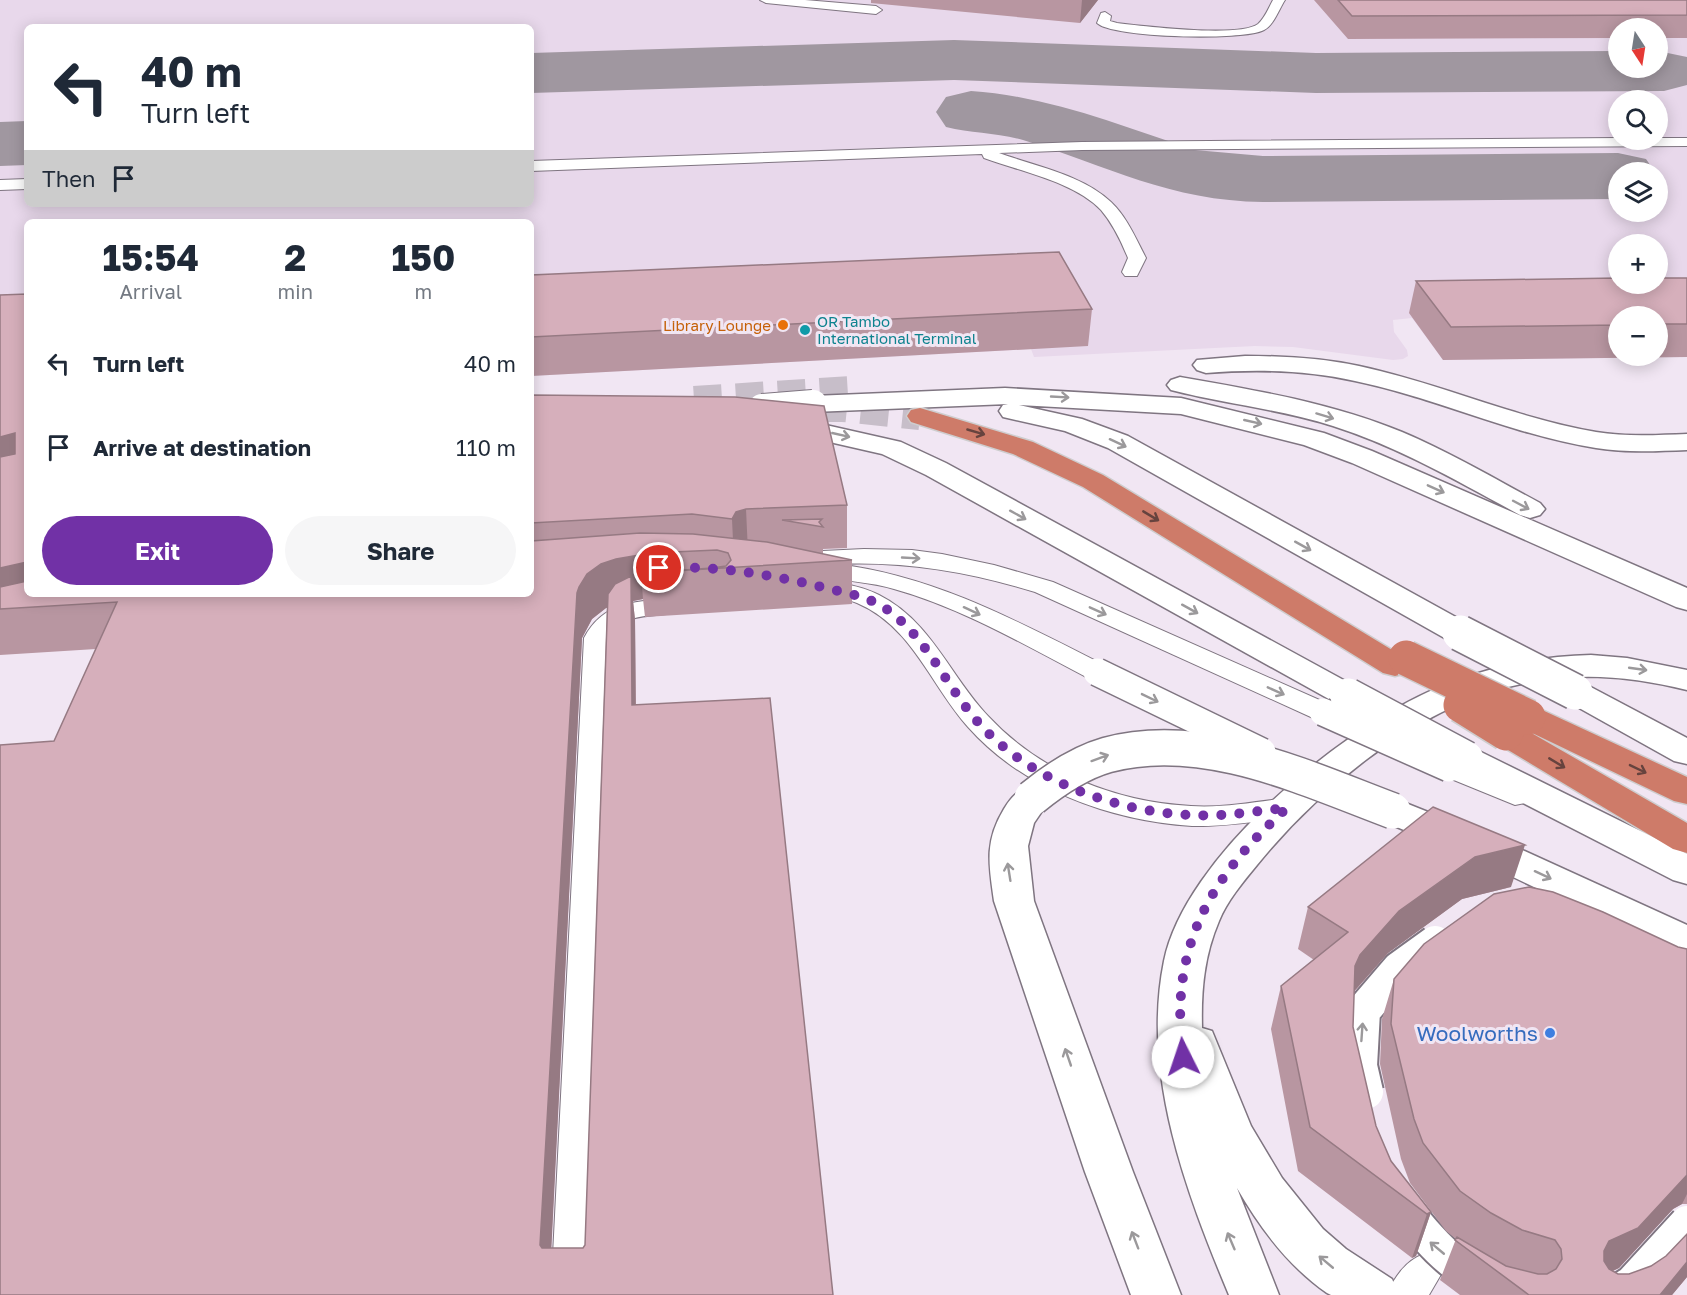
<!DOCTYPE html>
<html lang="en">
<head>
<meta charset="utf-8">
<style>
	body { margin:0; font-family:"Golos Text",sans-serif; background:#f6f6f7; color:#1f2937; height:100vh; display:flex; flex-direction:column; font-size:22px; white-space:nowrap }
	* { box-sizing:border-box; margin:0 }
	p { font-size:20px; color:#747a83 }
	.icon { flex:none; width:33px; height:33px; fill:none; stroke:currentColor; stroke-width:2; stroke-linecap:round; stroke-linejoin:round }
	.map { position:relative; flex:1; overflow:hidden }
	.panel { position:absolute; left:24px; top:219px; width:510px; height:378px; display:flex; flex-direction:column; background:#fff; border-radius:9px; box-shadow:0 3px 15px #0003 }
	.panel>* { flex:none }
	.guide { position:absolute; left:24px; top:24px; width:510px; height:183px; border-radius:9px; box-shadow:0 3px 15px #0003; background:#fff; color:#1f2937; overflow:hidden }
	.needle { width:39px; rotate:168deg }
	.buttons { position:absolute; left:1608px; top:18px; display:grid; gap:12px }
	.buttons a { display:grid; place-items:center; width:60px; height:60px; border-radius:50%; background:#fff; box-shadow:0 3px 15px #0003; font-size:30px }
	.pin { position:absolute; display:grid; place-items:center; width:51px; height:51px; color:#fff; margin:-26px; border:3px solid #fff; border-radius:50%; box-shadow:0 2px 6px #0007 }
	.me { position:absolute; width:66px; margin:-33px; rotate:356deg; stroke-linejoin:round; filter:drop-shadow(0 0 4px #0008) }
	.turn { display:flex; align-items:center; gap:21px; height:126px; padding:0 18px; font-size:27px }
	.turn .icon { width:78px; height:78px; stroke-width:2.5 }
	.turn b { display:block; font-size:42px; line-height:51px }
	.then { display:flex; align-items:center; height:57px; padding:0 18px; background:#0003; gap:12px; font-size:22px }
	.eta { display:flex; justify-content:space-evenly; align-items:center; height:102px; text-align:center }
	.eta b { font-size:36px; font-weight:700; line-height:42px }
	.cta { display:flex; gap:12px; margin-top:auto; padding:12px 18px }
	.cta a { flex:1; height:69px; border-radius:36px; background:#7131a6; color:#fff; font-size:24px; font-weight:700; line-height:69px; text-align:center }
	.cta a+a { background:#f6f6f7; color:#1f2937 }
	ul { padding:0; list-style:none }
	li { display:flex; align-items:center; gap:18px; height:84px; padding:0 18px }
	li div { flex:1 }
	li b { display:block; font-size:22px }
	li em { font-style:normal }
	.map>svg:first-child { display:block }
	.built { fill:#e8d8eb; fill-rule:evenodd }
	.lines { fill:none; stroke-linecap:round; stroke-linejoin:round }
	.taxiway { fill:#a097a0; fill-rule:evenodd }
	.minor-tunnel { stroke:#c7bec9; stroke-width:28; stroke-dasharray:28 14; stroke-linecap:butt }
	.motorway-tunnel { stroke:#c7bec9; stroke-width:28; stroke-dasharray:28 14; stroke-linecap:butt }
	.service-casing { stroke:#7f7581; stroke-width:2 }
	.minor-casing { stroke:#7f7581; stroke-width:3 }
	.motorway-casing { stroke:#cecdce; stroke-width:3 }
	.service { fill:#fff; fill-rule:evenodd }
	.minor { fill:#fff; fill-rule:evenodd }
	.motorway { fill:#ce7b69; fill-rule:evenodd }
	.service-bridge-far1-casing { stroke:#7f7581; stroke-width:30; stroke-linecap:butt }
	.service-bridge-casing { stroke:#7f7581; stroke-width:38; stroke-linecap:butt }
	.minor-bridge-far1-casing { stroke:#7f7581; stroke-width:30; stroke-linecap:butt }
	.minor-bridge-casing { stroke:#7f7581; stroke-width:38; stroke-linecap:butt }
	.motorway-bridge-casing { stroke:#cecdce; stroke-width:38; stroke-linecap:butt }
	.service-bridge-far1 { stroke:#fff; stroke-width:27 }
	.service-bridge { stroke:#fff; stroke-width:34 }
	.minor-bridge-far1 { stroke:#fff; stroke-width:28 }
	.minor-bridge { stroke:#fff; stroke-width:35 }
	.motorway-bridge { stroke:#ce7b69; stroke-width:35 }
	.wall { fill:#b896a1; fill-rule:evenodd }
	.shaded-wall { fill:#967a83 }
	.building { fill:#d6afbb; stroke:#967a83; stroke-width:1.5 }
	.oneway { stroke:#9b999b }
	.oneway2 { stroke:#66433e }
	.route { stroke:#7131a6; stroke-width:10; stroke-dasharray:0 18 }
	.food-dot { fill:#e8710a; stroke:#f1e6f3; stroke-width:2 }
	.culture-dot { fill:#0f9aa8; stroke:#f1e6f3; stroke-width:2 }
	.shop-dot { fill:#3f7fe0; stroke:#f1e6f3; stroke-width:2 }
	.labels { text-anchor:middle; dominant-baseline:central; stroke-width:6; stroke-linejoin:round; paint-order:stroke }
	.far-culture-label { font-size:15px; fill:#0d838f; stroke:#f1e6f3; text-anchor:start }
	.far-food-label { font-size:15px; fill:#c56008; stroke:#f1e6f3; text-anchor:end }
	.near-shop-label { font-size:21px; fill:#366cbe; stroke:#f1e6f3; text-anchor:end }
</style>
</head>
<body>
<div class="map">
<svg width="1687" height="1295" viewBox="0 0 1687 1295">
	<rect width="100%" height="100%" fill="#f1e6f3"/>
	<path class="built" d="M0 0H1687V357L1443 360 1412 318 1393 320 1394 332 1407 350 1408 356 1403 359 1393 360 1293 347 1255 346 1034 357 1031 349 531 376V222H27V422L0 433ZM27 27H531V204H27ZM1618 28H1658V68H1618ZM1618 100H1658V140H1618ZM1618 172H1658V212H1618ZM1618 244H1658V284H1618ZM1618 316H1658V356H1618Z"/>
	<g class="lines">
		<path class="taxiway" d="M954 40 1316 53 1618 51V68H1658V51L1687 57V85L1664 91 1316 93 954 80 531 93V53Z
			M971 91C1049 96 1121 126 1195 150L1263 156 1618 153 1646 159 1655 172H1618V199L1263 202C1170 201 1108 166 1023 140 998 133 971 133 946 127L936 112 946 97Z
			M27 121V165L0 166V122Z"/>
		<path class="minor-tunnel" d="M694 400 852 390"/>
		<path class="motorway-tunnel" d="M819 408H843L920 416"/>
		<defs>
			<path id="service" d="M760 0H805L876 6 882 10 876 14 766 3Z
				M1273 0H1285C1279 9 1274 25 1264 30 1244 41 1112 38 1097 23L1101 13 1105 12 1111 16 1110 21 1117 23C1143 26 1239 38 1258 24 1265 18 1269 7 1273 0Z
				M1618 138H1687V146L1082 150 999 153C1035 166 1083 175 1111 202 1127 217 1136 239 1146 258L1137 276H1125L1122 272 1128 258C1121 241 1113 224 1101 210 1075 182 1019 171 984 158L982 154 531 171V161L1082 142Z
				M27 179V189L0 190V180Z
				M864 549 912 550 942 554 994 565 1053 582 1333 706 1336 712 1333 718 1323 720 1313 718 1035 592C969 572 906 561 837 564 935 576 1019 622 1106 666L1110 672 1106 678 1097 680 1088 678C1025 645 962 608 894 589 871 582 848 582 826 576L822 571 826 566 831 564 802 566 794 564 790 559 794 554 802 552Z
				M817 579C837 583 860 585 879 595 931 621 950 676 988 716 1040 772 1115 802 1191 806 1223 808 1255 802 1287 798L1297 801 1301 808 1297 815 1287 818C1256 821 1223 827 1192 826 1110 821 1023 789 968 727 931 686 912 626 857 603 842 597 825 595 808 591L805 586 808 581Z
				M677 599 686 601 689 606 686 611C659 618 624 609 610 638L591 1295H551L584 638C604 600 638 601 677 599Z
				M1449 759 1525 789 1529 796 1525 803 1515 805 1439 774 1435 768 1439 762Z
				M1424 1254 1438 1259 1443 1271 1429 1295H1386C1395 1277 1405 1261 1424 1254Z"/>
			<path id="minor" d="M1245 356C1283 356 1321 358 1359 366 1439 383 1515 418 1596 432 1626 437 1657 435 1687 434V450C1657 451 1626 453 1596 448 1513 435 1437 398 1355 381 1306 370 1256 369 1206 373L1197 370 1193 365 1197 360Z
				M1180 377C1255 390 1331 403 1402 432 1450 452 1495 479 1540 503L1545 509 1540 515 1530 518 1520 515C1459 482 1399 447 1333 426 1280 409 1225 404 1171 390L1167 385 1171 380Z
				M1005 388 1181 398 1324 433 1372 451 1687 588V610L1676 607 1352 463 1304 445 1181 414 1019 405 1082 419 1128 436 1472 626 1476 633 1472 640 1460 643 1448 640 1108 448 1065 431 1003 417 999 411 1003 405 1008 404 813 412 804 410 800 404 804 398 813 396Z
				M786 416 901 442 946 463 1360 689 1365 696 1360 703 1348 707 1336 703 926 475 882 454 777 430 773 424 777 418Z
				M1591 655 1627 658 1687 670V690C1626 675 1570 671 1508 687 1413 711 1317 791 1257 865 1243 882 1227 901 1219 921 1204 956 1201 991 1202 1028L1212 1031 1251 1126 1282 1178 1323 1229 1346 1249 1392 1279 1399 1295H1331L1327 1293C1288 1266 1260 1228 1237 1188L1279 1295H1229C1186 1192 1141 1074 1164 961 1185 858 1336 734 1428 692 1478 669 1536 656 1591 655Z
				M1575 682 1587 685 1687 738V764L1674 761 1563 699 1558 692 1563 685Z
				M1466 747 1479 751 1687 854V884L1673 880 1453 767 1448 759 1453 751Z
				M1032 786 1045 789 1051 798 1034 823 1028 846 1034 901 1133 1172 1181 1295H1131L1085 1172 994 901C989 865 984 842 1004 809 1012 796 1018 790 1032 786Z
				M1393 798 1518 848 1687 925V957L1672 953 1490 866 1380 820 1374 811 1380 802Z"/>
			<path id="motorway" d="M920 408 1033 442 1103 475 1407 659 1412 666 1407 673 1395 676 1383 673 1083 487 1013 454 911 422 907 416 911 410Z
				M1528 706 1540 709 1687 777V804L1674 801 1528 731 1687 823V853L1673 849 1493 741 1488 733 1493 725 1506 722 1515 724 1511 717 1516 709Z"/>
		</defs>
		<use href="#service" class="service-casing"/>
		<use href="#minor" class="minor-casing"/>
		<use href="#motorway" class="motorway-casing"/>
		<use href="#service" class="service"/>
		<use href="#minor" class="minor"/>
		<use href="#motorway" class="motorway"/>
		<defs>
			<path id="service-bridge-far1" d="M1097 672 1262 752
				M1323 712 1449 768"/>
			<path id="service-bridge" d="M1366 1092 1360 1066 1363 1011 1399 969 1435 943
				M1402 1206C1442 1256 1461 1277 1525 1295
				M1604 1295 1621 1290 1632 1283 1687 1223"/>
			<path id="minor-bridge-far1" d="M762 408 813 404"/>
			<path id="minor-bridge" d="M1460 633 1575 692
				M1348 696 1466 759
				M1032 798C1054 780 1079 763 1107 755 1203 729 1305 778 1393 811"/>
			<path id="motorway-bridge" d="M1406 658 1528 717
				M1461 705 1506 733"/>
		</defs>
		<use href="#service-bridge-far1" class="service-bridge-far1-casing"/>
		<use href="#service-bridge" class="service-bridge-casing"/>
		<use href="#minor-bridge-far1" class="minor-bridge-far1-casing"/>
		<use href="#minor-bridge" class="minor-bridge-casing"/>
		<use href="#motorway-bridge" class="motorway-bridge-casing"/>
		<use href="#service-bridge-far1" class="service-bridge-far1"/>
		<use href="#service-bridge" class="service-bridge"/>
		<use href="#minor-bridge-far1" class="minor-bridge-far1"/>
		<use href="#minor-bridge" class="minor-bridge"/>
		<use href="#motorway-bridge" class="motorway-bridge"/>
	</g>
	<path class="wall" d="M871 0H1098L1080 23 871 3Z
		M1314 0H1687V38H1658V28H1618V38L1348 39Z
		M531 275 1092 309 1088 346 531 376Z
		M1687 278V357L1443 360 1409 313 1416 281ZM1618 316H1658V356H1618Z
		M0 295 27 594H531V395L847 505V548L823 549V554L852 560V604L645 617 643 599 633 601 635 620 636 705 833 1295H0L54 741 96 649 0 655ZM606 608H607L585 1245 583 1248H551L582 638 592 619Z
		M1511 887 1462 899 1388 953 1354 992 1353 1027 1376 1126 1391 1161 1431 1212 1416 1256 1412 1258 1298 1171 1271 1029 1281 986 1314 960 1298 949 1308 907Z
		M1678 947 1687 949V1204H1682L1673 1209 1619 1268 1613 1271 1618 1274H1629L1651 1266 1666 1256 1687 1234V1277L1672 1295H1460L1440 1280 1456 1239 1446 1231 1410 1183 1401 1159 1380 1064 1382 1019 1394 979Z"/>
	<path class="shaded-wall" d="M1082 0H1098L1080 23Z
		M15 433 27 470 0 481V437Z
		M746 509 748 552 734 562 732 519 736 512Z
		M651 553 652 572 641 573 643 599 633 601 635 620 636 752 620 603 606 608 592 619 582 638 549 1295 540 1245 577 593 579 587 587 574 601 564 616 559Z
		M27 562V594L0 609V568Z
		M1525 845 1511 887 1462 899 1388 953 1348 998 1355 966 1360 955 1399 911 1475 857Z
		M1687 1175V1194L1682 1204 1673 1209 1619 1268 1590 1281 1604 1251 1609 1241Z
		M1431 1212 1416 1256 1412 1258 1427 1214Z
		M1687 1262V1277L1672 1295H1660Z"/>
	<path class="building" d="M1338 0H1687V15L1352 16Z
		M1059 252 1092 309 531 337V275Z
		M1618 278V284H1658V278H1687V324H1658V316H1618V325L1451 327 1416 281Z
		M27 294V562L0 568V457L15 454V433L0 437V295Z
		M531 395 735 397 824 406 847 505 746 509 736 512 732 519 692 514 531 523Z
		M822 519 819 522 823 527 782 520Z
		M640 533 693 534 767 542 852 560 641 573 712 568 726 566 731 560 728 553 717 550 651 553 616 559 601 564 587 574 579 587 577 593 540 1245 542 1248H583L585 1245 608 594 615 584 631 576 632 705 770 698 833 1295H0V745L54 741 117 602 0 609V587L27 581V594H531V541Z
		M1433 807 1525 845 1475 857 1399 911 1360 955 1355 966 1353 1027 1376 1126 1391 1161 1431 1212 1427 1214 1310 1127 1281 986 1348 932 1308 907Z
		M1529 887 1553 892 1603 912 1678 947 1687 949V1175L1638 1228 1609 1241 1604 1251V1261L1609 1269 1618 1274H1629L1651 1266 1666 1256 1687 1234V1262L1660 1295H1529L1455 1240 1457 1237 1506 1266 1538 1274H1547L1556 1269 1562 1259 1561 1249 1555 1240 1522 1230 1491 1213 1460 1191 1423 1143 1414 1119 1391 1024 1394 979 1424 944 1494 894Z"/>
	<defs><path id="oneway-shaft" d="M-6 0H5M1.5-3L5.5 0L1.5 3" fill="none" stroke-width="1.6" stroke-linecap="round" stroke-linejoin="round" transform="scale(1.5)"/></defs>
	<g class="oneway">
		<use href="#oneway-shaft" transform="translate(1060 397) rotate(3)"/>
		<use href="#oneway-shaft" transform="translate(1325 416) rotate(17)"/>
		<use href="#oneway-shaft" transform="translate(1253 422) rotate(13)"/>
		<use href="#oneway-shaft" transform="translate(841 435) rotate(13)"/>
		<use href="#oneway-shaft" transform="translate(1118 443) rotate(25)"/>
		<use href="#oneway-shaft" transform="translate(1436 489) rotate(24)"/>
		<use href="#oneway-shaft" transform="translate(1521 505) rotate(28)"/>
		<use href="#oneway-shaft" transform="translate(1018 515) rotate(29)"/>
		<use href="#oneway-shaft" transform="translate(1303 546) rotate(29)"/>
		<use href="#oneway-shaft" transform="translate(911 558) rotate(3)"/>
		<use href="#oneway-shaft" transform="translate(1190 609) rotate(29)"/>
		<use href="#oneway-shaft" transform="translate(972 611) rotate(25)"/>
		<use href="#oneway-shaft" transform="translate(1098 611) rotate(24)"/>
		<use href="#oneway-shaft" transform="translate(1638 669) rotate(8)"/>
		<use href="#oneway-shaft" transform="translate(1276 691) rotate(24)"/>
		<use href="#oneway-shaft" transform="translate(1150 698) rotate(26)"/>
		<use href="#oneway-shaft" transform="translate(1100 758) rotate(-20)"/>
		<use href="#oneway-shaft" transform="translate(1009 872) rotate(-99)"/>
		<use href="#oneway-shaft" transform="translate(1543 875) rotate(25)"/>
		<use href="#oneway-shaft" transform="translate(1362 1032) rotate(-86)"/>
		<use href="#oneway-shaft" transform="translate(1068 1057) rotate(-109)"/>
		<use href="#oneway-shaft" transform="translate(1135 1240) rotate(-111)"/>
		<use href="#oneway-shaft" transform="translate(1231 1241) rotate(-113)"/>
		<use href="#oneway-shaft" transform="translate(1437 1248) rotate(-140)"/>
		<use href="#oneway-shaft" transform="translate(1326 1262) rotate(-140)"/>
	</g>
	<g class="oneway2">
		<use href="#oneway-shaft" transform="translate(976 432) rotate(16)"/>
		<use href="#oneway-shaft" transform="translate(1151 516) rotate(31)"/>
		<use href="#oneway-shaft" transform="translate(1557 763) rotate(31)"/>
		<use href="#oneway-shaft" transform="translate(1638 769) rotate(26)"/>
	</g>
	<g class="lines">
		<path class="route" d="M659 568C717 565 774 575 830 589 851 594 872 598 889 611 928 640 945 684 977 721 1028 780 1114 812 1192 815 1223 817 1256 811 1287 808 1208 879 1169 949 1183 1057"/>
	</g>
	<circle class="food-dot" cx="783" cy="325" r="6"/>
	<circle class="culture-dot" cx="805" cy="330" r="6"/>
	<circle class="shop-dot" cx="1550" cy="1033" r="6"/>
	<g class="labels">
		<g class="far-culture-label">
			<text x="817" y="321">OR Tambo<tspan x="817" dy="17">International Terminal</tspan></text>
		</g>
		<g class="far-food-label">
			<text x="771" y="325">Library Lounge</text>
		</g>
		<g class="near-shop-label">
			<text x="1538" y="1033">Woolworths</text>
		</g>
	</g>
</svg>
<div class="buttons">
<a><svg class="needle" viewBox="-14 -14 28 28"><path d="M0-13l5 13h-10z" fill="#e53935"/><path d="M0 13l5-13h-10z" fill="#747a83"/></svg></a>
<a><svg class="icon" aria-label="search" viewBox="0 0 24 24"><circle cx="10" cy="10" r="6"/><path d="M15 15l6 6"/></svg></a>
<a><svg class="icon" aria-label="layers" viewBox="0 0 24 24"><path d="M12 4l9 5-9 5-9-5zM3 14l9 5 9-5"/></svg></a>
<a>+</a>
<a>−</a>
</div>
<div class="pin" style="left:659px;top:568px;background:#d93025"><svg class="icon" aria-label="arrive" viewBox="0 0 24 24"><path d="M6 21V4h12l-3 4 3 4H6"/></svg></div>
<svg class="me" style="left:1183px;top:1057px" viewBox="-20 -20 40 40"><circle r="19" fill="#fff"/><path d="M0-13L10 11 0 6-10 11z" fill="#7131a6"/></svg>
<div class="guide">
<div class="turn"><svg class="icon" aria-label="left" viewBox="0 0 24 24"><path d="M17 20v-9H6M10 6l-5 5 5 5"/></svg><div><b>40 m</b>Turn left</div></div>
<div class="then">Then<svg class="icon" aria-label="arrive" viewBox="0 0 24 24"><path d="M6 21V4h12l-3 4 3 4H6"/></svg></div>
</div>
<section class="panel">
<div class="eta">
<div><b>15:54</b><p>Arrival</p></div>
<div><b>2</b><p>min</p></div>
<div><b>150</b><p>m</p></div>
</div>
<ul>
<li><svg class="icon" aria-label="left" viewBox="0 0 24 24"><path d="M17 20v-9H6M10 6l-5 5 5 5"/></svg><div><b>Turn left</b></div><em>40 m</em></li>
<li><svg class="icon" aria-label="arrive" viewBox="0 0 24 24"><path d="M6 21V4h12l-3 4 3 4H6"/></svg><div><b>Arrive at destination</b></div><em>110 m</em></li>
</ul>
<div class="cta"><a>Exit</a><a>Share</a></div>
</section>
</div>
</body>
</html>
